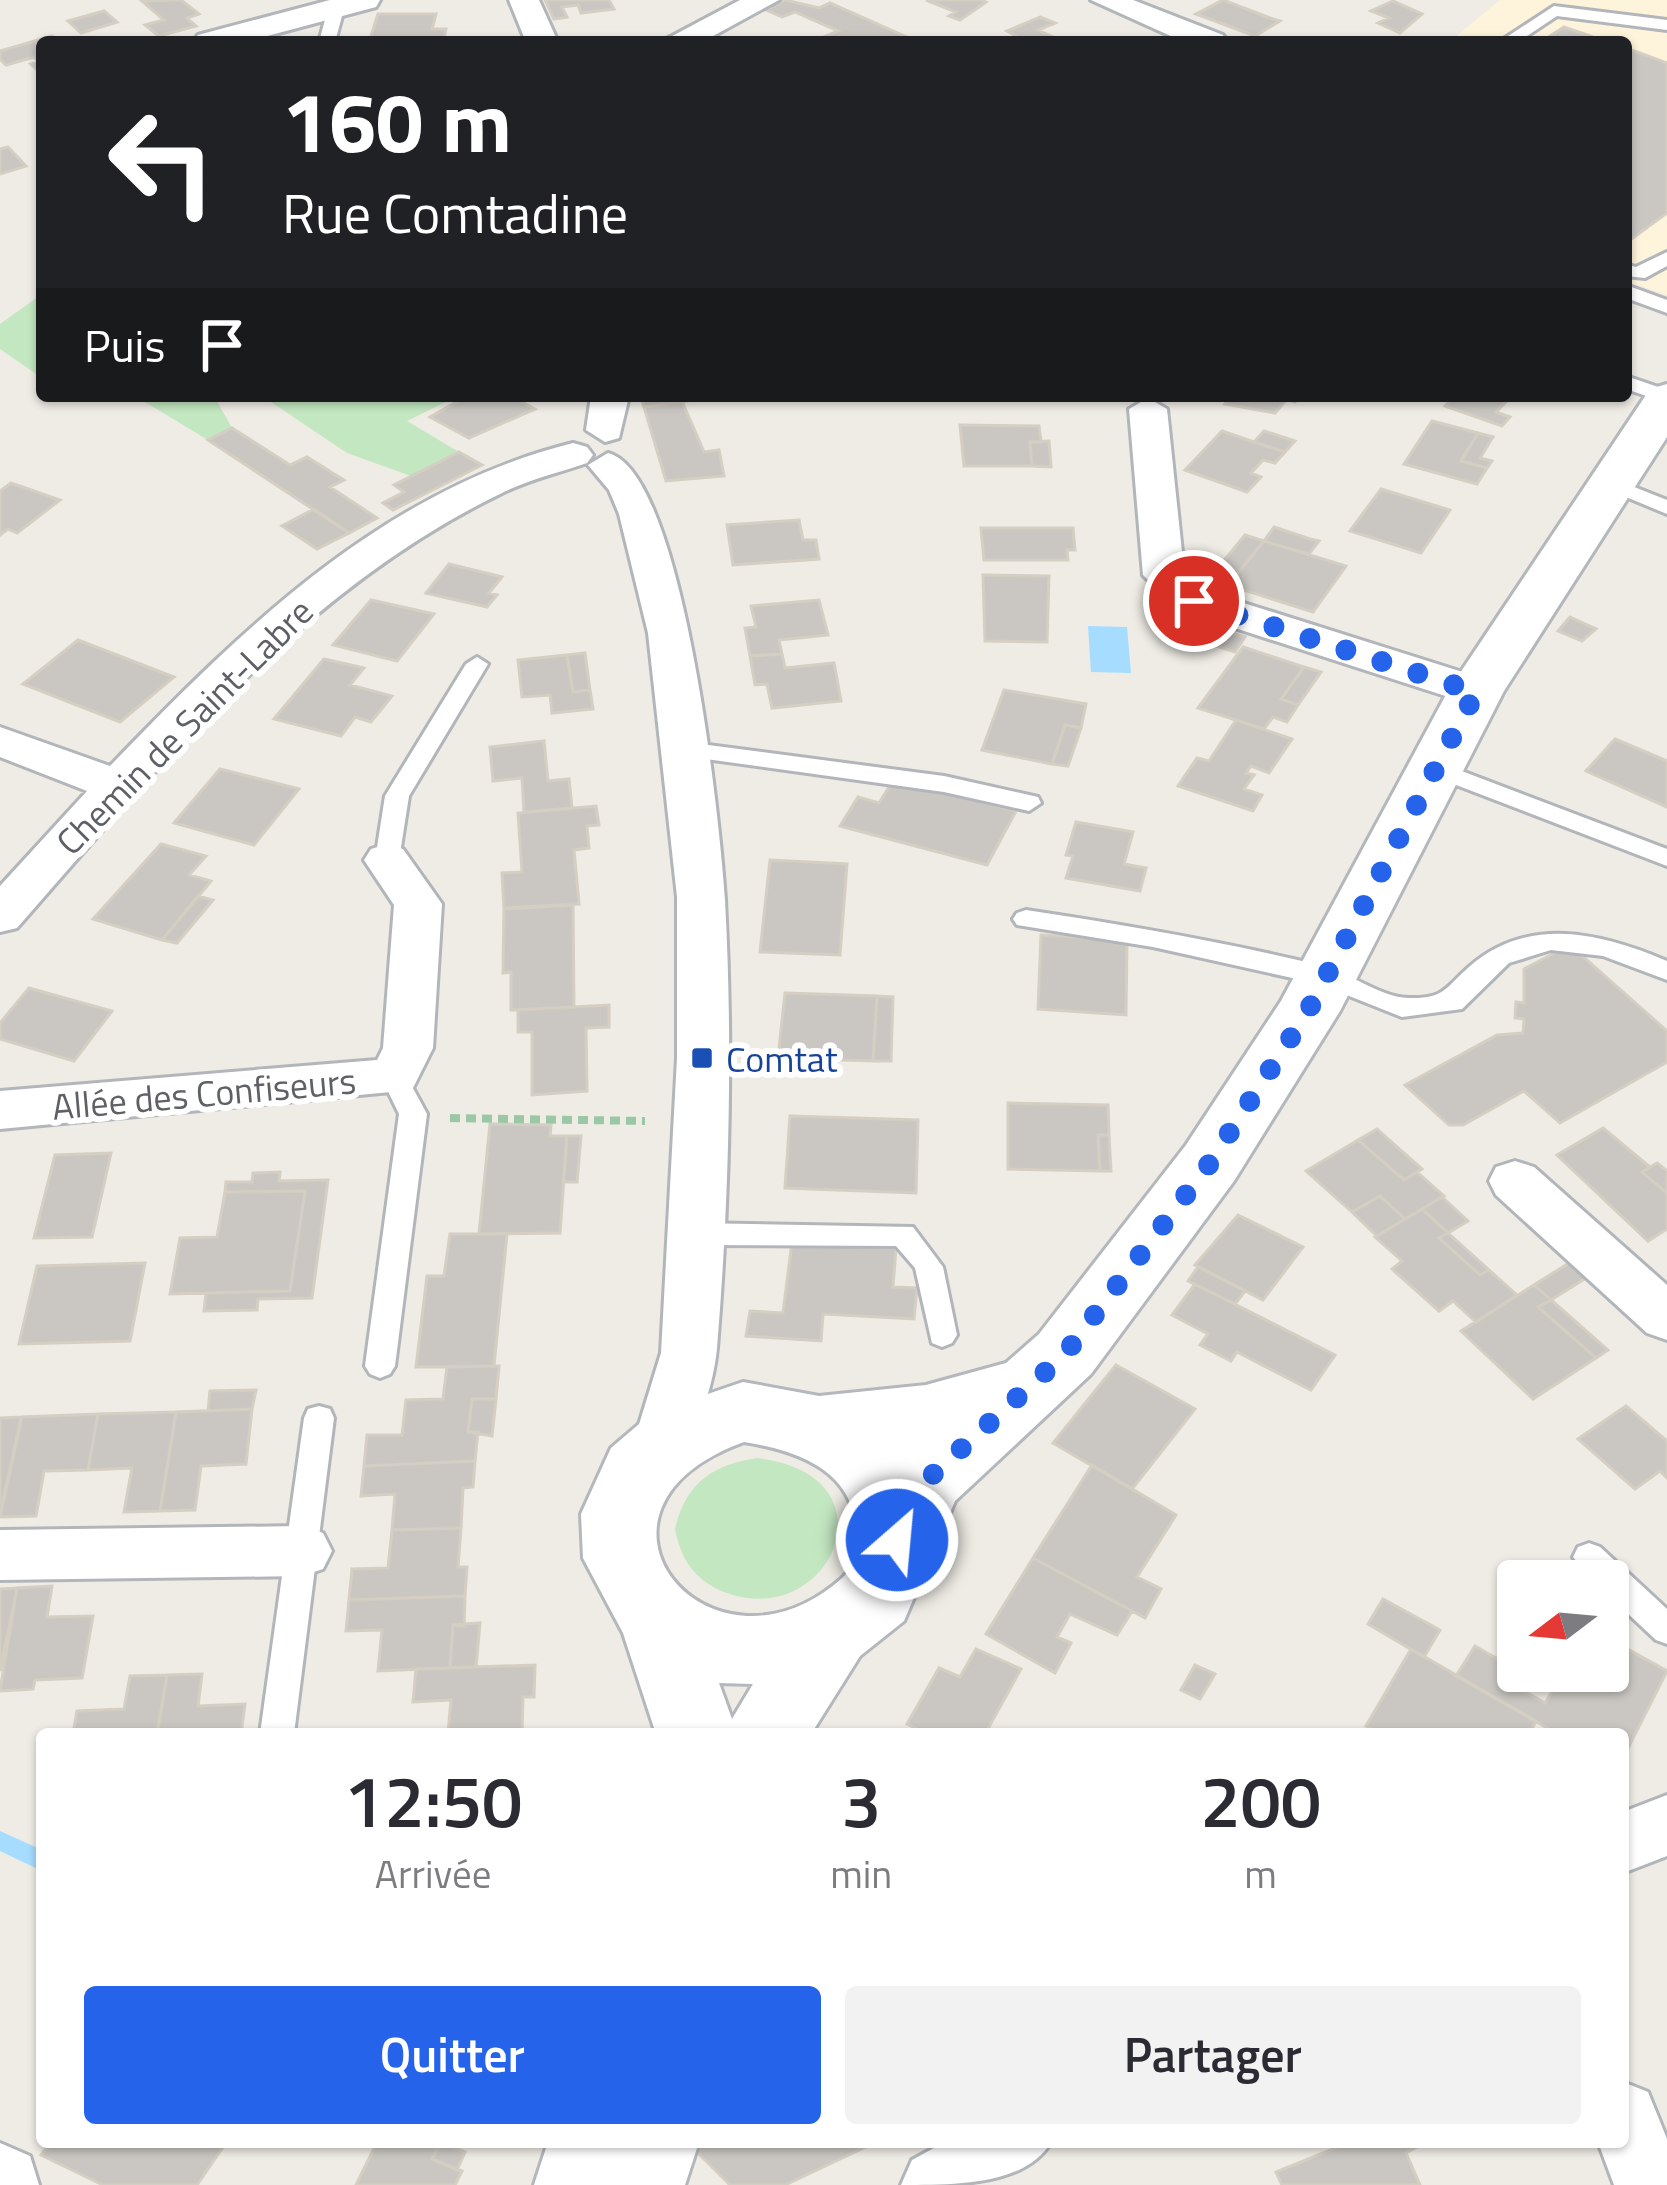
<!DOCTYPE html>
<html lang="fr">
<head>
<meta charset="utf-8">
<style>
	body { margin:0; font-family:"Titillium Web",sans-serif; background:#f2f2f3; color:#2b2b33; height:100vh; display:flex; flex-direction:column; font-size:45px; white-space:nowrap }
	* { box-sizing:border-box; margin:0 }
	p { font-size:39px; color:#7c7c81 }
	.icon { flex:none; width:66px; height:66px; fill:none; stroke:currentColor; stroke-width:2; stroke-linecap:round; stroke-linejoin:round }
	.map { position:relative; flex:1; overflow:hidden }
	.sheet { position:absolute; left:36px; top:1728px; width:1593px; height:420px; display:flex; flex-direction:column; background:#fff; border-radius:12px; box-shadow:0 3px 9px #0004 }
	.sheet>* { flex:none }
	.banner { position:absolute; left:36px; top:36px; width:1596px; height:366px; border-radius:12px; box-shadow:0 3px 9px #0004; background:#202124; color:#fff; overflow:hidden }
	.needle { width:78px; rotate:254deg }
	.buttons { position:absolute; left:1497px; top:1560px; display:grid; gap:24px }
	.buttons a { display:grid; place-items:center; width:132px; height:132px; border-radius:12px; background:#fff; box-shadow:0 3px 9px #0004; font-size:60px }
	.pin { position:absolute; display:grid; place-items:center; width:102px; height:102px; color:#fff; margin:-51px; border:6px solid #fff; border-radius:50%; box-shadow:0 3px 12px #0007 }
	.me { position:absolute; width:132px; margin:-66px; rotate:27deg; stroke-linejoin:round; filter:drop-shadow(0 0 9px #0008) }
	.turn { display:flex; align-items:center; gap:42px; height:252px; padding:0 48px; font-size:54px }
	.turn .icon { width:156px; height:156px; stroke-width:2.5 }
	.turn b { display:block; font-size:84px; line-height:102px }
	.then { display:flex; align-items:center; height:114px; padding:0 48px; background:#0003; gap:24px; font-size:45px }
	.eta { display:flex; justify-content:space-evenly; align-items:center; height:204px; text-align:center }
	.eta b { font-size:72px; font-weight:600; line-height:84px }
	.cta { display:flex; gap:24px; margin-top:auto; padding:24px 48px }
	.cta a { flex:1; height:138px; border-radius:12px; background:#2563eb; color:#fff; font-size:48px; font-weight:600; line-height:138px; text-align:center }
	.cta a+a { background:#f2f2f3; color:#2b2b33 }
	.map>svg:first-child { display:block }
	.commercial { fill:#fef4db }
	.green { fill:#c3e7c1 }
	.water { fill:#a5dcff }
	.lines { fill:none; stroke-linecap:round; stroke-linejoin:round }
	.stream { fill:#a5dcff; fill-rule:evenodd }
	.building { fill:#cac7c2; stroke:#d4cec3; stroke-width:3 }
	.service-casing { stroke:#b2b6ba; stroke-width:6 }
	.minor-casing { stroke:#b2b6ba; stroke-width:6 }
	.secondary-casing { stroke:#b4b8bd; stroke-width:6 }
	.path { stroke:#9ac8a6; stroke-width:8; stroke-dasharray:10 6; stroke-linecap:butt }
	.service { fill:#fff; fill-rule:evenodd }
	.minor { fill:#fff; fill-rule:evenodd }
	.secondary { fill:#fff; fill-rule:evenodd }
	.route { stroke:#2563eb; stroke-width:21; stroke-dasharray:0 37.8 }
	.transit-dot { fill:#1a4fb4; stroke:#fff; stroke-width:4.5 }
	.labels { text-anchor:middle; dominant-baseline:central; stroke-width:12; stroke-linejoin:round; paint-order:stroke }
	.street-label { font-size:36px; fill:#5d6166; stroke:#fff }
	.transit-label { font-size:36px; fill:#164399; stroke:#fff; text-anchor:start }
</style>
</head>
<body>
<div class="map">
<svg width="1667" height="2185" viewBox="0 0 1667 2185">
	<rect width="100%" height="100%" fill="#efece5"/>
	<path class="commercial" d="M1500 0H1667V295L1626 281V42H1449Z"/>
	<path class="green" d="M42 294V378L0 349V324Z
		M135 396H214L232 428 208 440Z
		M262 396H458L407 421 459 452 411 476 347 453Z
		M757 1458C900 1474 831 1633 724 1592 694 1580 681 1559 675 1529 686 1483 712 1465 757 1458Z"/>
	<path class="water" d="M1088 626 1127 627 1131 673 1091 672Z"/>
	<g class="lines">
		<path class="stream" d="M0 1831 42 1850V1871L0 1851Z"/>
	</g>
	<path class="building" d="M181 0 199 14 187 18 196 26 159 36 145 25 164 20 142 1Z
		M545 0H609L614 9 581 13 578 5 562 7 567 17 554 19Z
		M785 0 819 8 830 3 918 42H835L824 37 838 31 795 12 782 17 766 10Z
		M926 0H981L986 2 960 20 949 16 956 12Z
		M1223 0 1273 19 1280 21 1255 36 1196 14Z
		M1393 1 1422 14 1400 33 1378 23 1389 18 1371 11Z
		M104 11 117 22 81 33 68 21Z
		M378 14H436L432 29H446L443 42H369Z
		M1040 17 1055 23 1038 30 1064 42H1010L1020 38 1007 31Z
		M1564 27 1607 42H1541Z
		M52 36 59 42H42V74L31 64 40 62 34 57 6 65 0 59V51Z
		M1626 48 1667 63V213L1626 243Z
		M8 147 26 166 0 174V149Z
		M467 396H511L535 409 469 438 430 417Z
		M641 396H692L693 400 644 407Z
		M1232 396H1300L1295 402 1287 399 1275 413 1225 404Z
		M1454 396H1520L1511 397 1496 412 1510 417 1502 426 1445 406Z
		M682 401 704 452 719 450 724 476 666 481 644 407Z
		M1432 421 1478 433 1461 461 1487 468 1477 484 1404 464Z
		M960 425 1039 426 1041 442H1030L1032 466H964Z
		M232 428 290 465 307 457 344 480 330 487 377 518 349 533 208 440Z
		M1222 431 1254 442 1285 452 1275 463 1263 460 1251 473 1261 477 1247 492 1185 470Z
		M1264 431 1295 441 1285 452 1254 442Z
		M1478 433 1493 437 1480 458 1492 461 1487 468 1461 461Z
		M1049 441 1051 467 1032 466 1030 442Z
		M459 452 482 465 393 510 383 503 404 492 394 485Z
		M11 483 60 500 17 533 8 529 0 535V491Z
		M1381 489 1450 510 1421 553 1350 531Z
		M314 509 349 533 317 549 282 526Z
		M799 520 803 540H816L819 559 733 565 727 525Z
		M1274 527 1310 539 1319 541 1309 554 1264 541Z
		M981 528H1073L1075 550H1067L1068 560H984Z
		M1245 535 1264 541 1232 581 1212 575Z
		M1264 541 1346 566 1313 612 1228 585Z
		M449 564 502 577 489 593 497 595 487 607 426 593Z
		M983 575 1049 576 1047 642 985 641Z
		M371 600 434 614 397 661 333 645Z
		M819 600 828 635 779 640 782 654 750 656 745 628 756 627 751 606Z
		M1570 617 1596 629 1582 641 1558 631Z
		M1220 630 1245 637 1235 652 1210 644Z
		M78 640 174 677 120 722 23 684Z
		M1243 647 1304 667 1281 699 1298 705 1287 722 1273 717 1264 729 1198 708Z
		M585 653 590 690 573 692 567 655Z
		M782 654 785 668 834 663 841 701 772 708 767 684 755 685 750 656Z
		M567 655 573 692 590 690 593 709 552 713 550 695 522 697 518 660Z
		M324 659 364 668 350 685 392 696 371 722 355 717 341 736 274 719Z
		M1304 667 1321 672 1298 705 1281 699Z
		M1004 690 1086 704 1081 728 1065 725 1052 764 982 750Z
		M1236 720 1292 739 1269 773 1251 766 1246 773 1254 775 1244 789 1262 795 1253 811 1178 786 1197 758 1209 761Z
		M1065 725 1081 728 1068 766 1052 764Z
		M1615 739 1667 761V807L1586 771Z
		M544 741 548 781 569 779 572 808 524 812 522 778 493 781 490 747Z
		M220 769 299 789 254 845 174 823Z
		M891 784 943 792 1016 811 987 865 840 826 858 797 879 803Z
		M596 806 599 825 587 826 589 848 574 850 579 904 504 908 502 873 522 872 518 813Z
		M1076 822 1133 832 1124 864 1146 868 1140 891 1066 878 1073 856 1066 855Z
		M161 844 206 856 189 875 211 881 162 940 93 919Z
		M770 860 847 864 840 955 760 952Z
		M198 896 213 900 177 943 162 940Z
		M573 905 574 1007 511 1010V972L503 973 504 909Z
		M1041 935 1127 940 1126 1015 1038 1009Z
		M1570 945 1667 1031V1062L1560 1123 1524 1091 1463 1125H1449L1405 1085 1497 1035 1523 1033 1524 1019 1515 1018 1516 1002 1524 1003V969Z
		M29 988 112 1011 74 1061 0 1039V1023Z
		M785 993 877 996 873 1061 778 1058Z
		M877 996 893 997 891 1061H873Z
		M609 1005V1027L586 1028 587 1091 532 1095V1032H518V1010Z
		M1008 1103 1108 1105 1109 1135H1098L1100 1171 1008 1169Z
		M790 1116 918 1120 916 1193 785 1188Z
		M490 1124 551 1125 550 1136H567L560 1233 479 1234Z
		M1603 1128 1650 1167 1642 1172 1667 1193V1229L1648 1241 1557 1155Z
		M1377 1129 1422 1169 1404 1180 1358 1140Z
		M1098 1135H1109L1111 1171H1100Z
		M567 1136H581L577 1182H563Z
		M1358 1140 1404 1180 1417 1172 1444 1196 1405 1219 1380 1196 1352 1212 1306 1171Z
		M111 1153 92 1237 34 1238 55 1155Z
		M1657 1163 1667 1171V1193L1642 1172Z
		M280 1172 279 1181 328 1180 312 1298 258 1299 257 1310 204 1311 206 1293 290 1291 305 1191 225 1192 226 1182H252L253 1173Z
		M305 1191 290 1291 170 1294 180 1238 217 1237 225 1192Z
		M1380 1196 1405 1219 1377 1236 1352 1212Z
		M1442 1197 1468 1221 1448 1233 1422 1209Z
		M1422 1209 1448 1233 1439 1238 1480 1275 1489 1270 1517 1295 1476 1322 1453 1301 1439 1311 1392 1269 1402 1261 1375 1237Z
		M1238 1215 1303 1247 1263 1300 1195 1265Z
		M1448 1233 1489 1270 1480 1275 1439 1238Z
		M450 1234H507L494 1366 416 1367 427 1276H444Z
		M792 1242 896 1248 893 1287 917 1288 914 1319 823 1314 821 1341 746 1336 750 1311 783 1313Z
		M1577 1258 1594 1273 1551 1300 1534 1285Z
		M145 1263 130 1341 19 1344 37 1266Z
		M1198 1267 1245 1291 1235 1304 1188 1281Z
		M1195 1284 1335 1355 1311 1390 1237 1352 1231 1361 1200 1345 1208 1334 1172 1315Z
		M1534 1285 1551 1300 1538 1307 1596 1358 1533 1399 1461 1331Z
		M1551 1300 1608 1350 1596 1358 1538 1307Z
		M1116 1365 1195 1409 1132 1489 1053 1443Z
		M499 1366 496 1399H472L468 1432H478L475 1461 364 1466 367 1435H402L406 1400 443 1399 447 1367Z
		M256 1390 252 1409 208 1411 210 1391Z
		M472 1399H496L492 1436 468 1432Z
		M1626 1406 1667 1441V1478L1660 1471 1635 1489 1578 1439Z
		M252 1409 246 1464 201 1466 195 1510 160 1511 176 1412Z
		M176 1412 160 1511 124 1512 132 1468 88 1470 98 1414Z
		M98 1414 88 1470 44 1471 36 1516 0 1517 22 1417Z
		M21 1417 0 1515V1418Z
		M475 1461 473 1487 463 1488 461 1528 392 1530 395 1494 361 1496 364 1466Z
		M1092 1465 1176 1515 1137 1577 1161 1589 1145 1618 1033 1558Z
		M461 1528 458 1567H467L465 1596 349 1600 352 1569 388 1568 392 1530Z
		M1033 1558 1132 1611 1117 1635 1070 1614 1057 1637 1071 1643 1055 1673 986 1634Z
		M52 1586 47 1617 93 1616 82 1678 35 1680 33 1689 0 1691 17 1588Z
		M17 1588 0 1671V1589Z
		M465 1596 464 1626 453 1625 450 1668 378 1671 382 1630 346 1631 349 1600Z
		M1383 1599 1440 1630 1424 1657 1368 1624Z
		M480 1623 476 1667 450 1668 453 1625Z
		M1608 1638 1667 1671 1623 1758V1734H1558L1456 1676 1475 1646 1506 1664 1498 1676 1545 1703 1565 1671H1608Z
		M976 1649 1021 1669 985 1734H928L907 1724 939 1668 960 1677Z
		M1411 1649 1536 1721 1529 1734H1379L1366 1726Z
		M535 1665 534 1697H523L522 1734H448L451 1700 413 1702 416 1669Z
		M1195 1665 1215 1674 1200 1699 1181 1690Z
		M202 1674 198 1706 245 1704 241 1734H157L167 1675Z
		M167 1675 157 1734H73L77 1711 124 1709 130 1676Z
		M50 2142H221L225 2144 197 2185H103L41 2155Z
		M377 2142H441L432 2159 462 2171 455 2185H356Z
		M441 2142 465 2152 457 2170 432 2159Z
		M687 2142H872L874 2143 785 2185H730Z
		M1350 2142H1426L1406 2153 1420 2185H1282L1276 2172Z"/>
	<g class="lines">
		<defs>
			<path id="service" d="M337 0 345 5 335 42H319L329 5Z
				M1554 6 1667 20V30L1557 16 1518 42H1499Z
				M1667 252V266L1645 278 1626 276V264L1636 267Z
				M1626 285 1667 300V313L1626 298Z
				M1626 376 1667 390V403L1626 389Z
				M1609 477 1667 500V514L1602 487V479Z
				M477 657 488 664 409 796 399 860 387 868 378 866 375 860 385 796 466 664Z
				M685 742 944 776 1038 797 1041 803 1029 811 944 792 677 755 673 750 677 745Z
				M1438 762 1667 849V866L1430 775 1426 770 1430 765Z
				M1026 910C1126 925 1225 942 1323 966 1350 973 1380 997 1408 998 1445 999 1445 988 1469 967 1528 915 1601 933 1667 961V980L1603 956 1551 950 1509 963 1462 1009 1402 1017 1319 984 1153 947 1017 925 1013 919 1017 913Z
				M394 1067 403 1070 427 1114 395 1366 390 1374 380 1378 370 1374 365 1366 399 1114 381 1077Z
				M695 1223 913 1227 943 1267 957 1335 952 1343 942 1347 932 1343 915 1268 896 1246 695 1245 685 1242 681 1234 685 1226Z
				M319 1406 330 1409 334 1418 294 1734H260L304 1418 308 1409Z
				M1589 1543 1600 1547 1667 1609V1644L1656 1640 1608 1595V1581H1593L1573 1557 1578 1547Z"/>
			<path id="minor" d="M330 0H380L376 7 245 42H193L198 35Z
				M509 0H539L558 42H526Z
				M740 0H779L702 42H661Z
				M1091 0H1133L1223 35 1228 42H1184Z
				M591 396H629L619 438 605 442 586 430Z
				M1148 398 1167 409 1184 571 1209 592 1491 681 1498 691 1491 701H1461L1179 610 1143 575 1129 409Z
				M573 443 587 447 593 455 587 463C558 473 527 480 500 494 302 590 159 766 17 928L0 932V886L87 791 0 757V727L110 766C241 630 383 490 573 443Z
				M608 453C684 472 720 823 725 900 733 1045 729 1203 717 1348 714 1383 698 1429 682 1461L662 1468 642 1461 633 1444 661 1353 677 1058V897L648 633 619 514 609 490 588 465Z
				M387 844 403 849 442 904 433 1048 412 1090 0 1129V1091L377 1060 383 1048 394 905 364 860 371 849Z
				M1515 1161 1534 1167 1667 1285V1340L1647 1333 1496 1195 1489 1181 1496 1167Z
				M302 1526 323 1533 332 1551 323 1569 302 1576 0 1580V1530Z
				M1667 1795V1856L1623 1873V1812Z
				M1623 2082 1648 2092 1667 2139V2185H1614L1598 2142H1623Z
				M945 2142H1051C1026 2185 957 2185 901 2185L912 2160Z
				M0 2143 30 2156 39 2185H0Z"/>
			<path id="secondary" d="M1667 384V437L1504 691 1340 1011 1234 1181 1091 1374 955 1501 904 1621 860 1656 811 1734H656L623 1633 583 1558 581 1514 611 1448 652 1413 743 1382 819 1396 926 1385 1006 1363 1039 1334 1186 1145 1281 1001 1448 691 1650 389ZM744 1442C800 1451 858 1472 856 1538 855 1555 854 1568 841 1579 710 1694 556 1510 744 1442ZM719 1683 753 1684 732 1719Z
				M548 2142H699L685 2185H534Z"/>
		</defs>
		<use href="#service" class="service-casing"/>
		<use href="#minor" class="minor-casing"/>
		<use href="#secondary" class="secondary-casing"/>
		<path class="path" d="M450 1118 645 1121"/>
		<use href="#service" class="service"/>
		<use href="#minor" class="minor"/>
		<use href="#secondary" class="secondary"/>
	</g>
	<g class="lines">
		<path class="route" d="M897 1540 928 1479 1065 1354 1210 1163 1308 1011 1476 692 1194 601"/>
	</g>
	<rect class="transit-dot" x="690" y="1046" width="24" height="24" rx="6"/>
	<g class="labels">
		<g class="street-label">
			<text transform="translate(184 726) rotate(-45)">Chemin de Saint-Labre</text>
			<text transform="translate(204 1093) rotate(-5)">Allée des Confiseurs</text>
		</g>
		<g class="transit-label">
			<text x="726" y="1058">Comtat</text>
		</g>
	</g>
</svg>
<div class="buttons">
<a><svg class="needle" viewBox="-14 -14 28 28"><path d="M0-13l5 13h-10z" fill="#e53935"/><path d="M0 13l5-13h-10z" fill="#7c7c81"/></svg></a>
</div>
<div class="pin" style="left:1194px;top:601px;background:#d93025"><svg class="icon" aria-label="arrive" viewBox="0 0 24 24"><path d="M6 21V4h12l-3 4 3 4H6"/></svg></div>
<svg class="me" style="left:897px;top:1540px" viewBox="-20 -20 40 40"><circle r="17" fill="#2563eb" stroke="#fff" stroke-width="3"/><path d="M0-11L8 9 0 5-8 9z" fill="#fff"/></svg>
<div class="banner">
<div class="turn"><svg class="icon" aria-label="left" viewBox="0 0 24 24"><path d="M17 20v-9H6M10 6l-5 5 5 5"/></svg><div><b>160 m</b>Rue Comtadine</div></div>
<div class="then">Puis<svg class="icon" aria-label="arrive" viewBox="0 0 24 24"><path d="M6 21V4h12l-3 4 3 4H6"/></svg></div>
</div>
<section class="sheet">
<div class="eta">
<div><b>12:50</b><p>Arrivée</p></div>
<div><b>3</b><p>min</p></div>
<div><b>200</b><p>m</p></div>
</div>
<div class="cta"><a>Quitter</a><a>Partager</a></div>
</section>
</div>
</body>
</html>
